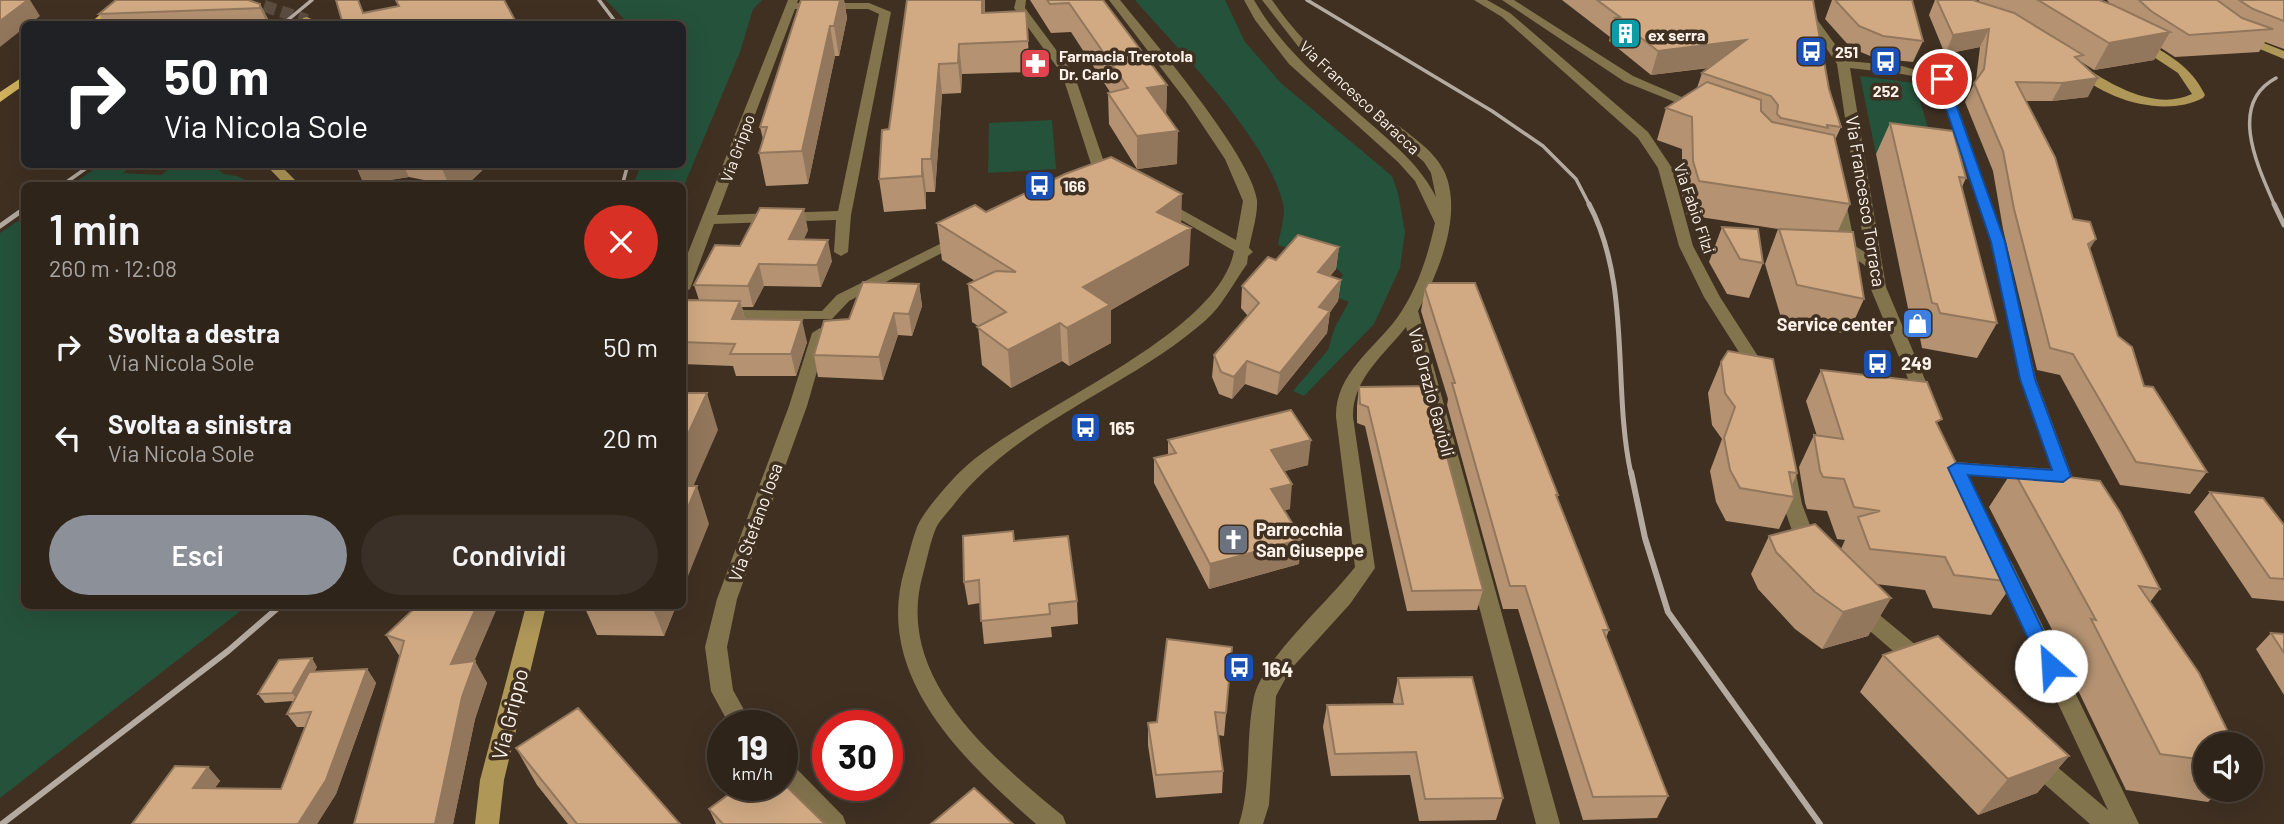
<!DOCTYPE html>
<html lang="it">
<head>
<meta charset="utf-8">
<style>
	body { margin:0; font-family:Barlow,sans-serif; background:#3b3027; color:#f1f3f6; height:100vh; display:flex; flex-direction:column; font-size:26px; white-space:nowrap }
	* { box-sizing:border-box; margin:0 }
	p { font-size:23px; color:#a7a4a2 }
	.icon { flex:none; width:38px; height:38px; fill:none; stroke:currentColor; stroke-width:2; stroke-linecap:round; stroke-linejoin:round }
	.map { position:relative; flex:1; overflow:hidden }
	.side { position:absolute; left:21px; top:182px; width:665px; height:427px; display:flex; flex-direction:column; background:#2f241a; border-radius:10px; box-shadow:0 7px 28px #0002,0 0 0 2px #4a4139 }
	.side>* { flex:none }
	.hud { position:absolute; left:21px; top:21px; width:665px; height:147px; border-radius:10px; box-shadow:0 7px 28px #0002,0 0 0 2px #4a4139; background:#202124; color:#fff; overflow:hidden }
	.controls { position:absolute; left:2193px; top:732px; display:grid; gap:14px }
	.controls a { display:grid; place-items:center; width:70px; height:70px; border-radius:50%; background:#2f241a; box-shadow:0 7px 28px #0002,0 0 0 2px #4a4139; font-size:35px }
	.speed { position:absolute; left:707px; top:710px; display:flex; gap:14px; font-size:35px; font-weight:700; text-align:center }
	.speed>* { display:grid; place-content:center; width:91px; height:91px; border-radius:50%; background:#2f241a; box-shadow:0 7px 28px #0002,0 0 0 2px #4a4139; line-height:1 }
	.speed small { font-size:18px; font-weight:400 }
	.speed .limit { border:10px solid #d22; background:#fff; color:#111 }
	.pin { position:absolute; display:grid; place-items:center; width:60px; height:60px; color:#fff; margin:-30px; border:4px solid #fff; border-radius:50%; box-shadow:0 2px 7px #0007 }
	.me { position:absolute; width:77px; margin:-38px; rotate:334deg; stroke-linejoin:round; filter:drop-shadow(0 0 5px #0008) }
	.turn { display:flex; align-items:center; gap:24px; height:147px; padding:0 28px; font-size:32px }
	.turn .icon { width:91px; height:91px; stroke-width:2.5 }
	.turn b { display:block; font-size:49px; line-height:60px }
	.round { display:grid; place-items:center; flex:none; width:74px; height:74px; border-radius:37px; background:#3b3027 }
	.head { display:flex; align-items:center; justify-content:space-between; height:119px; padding:0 28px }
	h1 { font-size:42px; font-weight:600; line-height:52px }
	.button { display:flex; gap:14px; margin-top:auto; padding:14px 28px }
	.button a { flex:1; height:80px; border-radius:42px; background:#8c9099; color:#fff; font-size:28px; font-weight:600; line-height:80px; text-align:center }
	.button a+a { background:#3b3027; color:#f1f3f6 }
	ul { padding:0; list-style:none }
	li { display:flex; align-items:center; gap:21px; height:91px; padding:0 28px }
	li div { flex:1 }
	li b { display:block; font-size:26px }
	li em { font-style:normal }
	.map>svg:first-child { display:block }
	.green { fill:#25523b }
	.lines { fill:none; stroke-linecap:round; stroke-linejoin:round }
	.secondary-tunnel { stroke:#5b4d40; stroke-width:12; stroke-dasharray:12 6; stroke-linecap:butt }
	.street { fill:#82744d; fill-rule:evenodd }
	.secondary { fill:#af9758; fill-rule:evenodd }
	.primary { fill:#d1b35f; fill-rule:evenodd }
	.rail-far2 { stroke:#b5aa9f; stroke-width:3.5 }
	.rail-far1 { stroke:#b5aa9f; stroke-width:5 }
	.rail { stroke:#b5aa9f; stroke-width:6 }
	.wall { fill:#b49272 }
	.shaded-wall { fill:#92775c }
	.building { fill:#d1aa84; stroke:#92775c; stroke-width:2 }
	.route { fill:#1a73e8; stroke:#114b97; stroke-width:2 }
	.labels { text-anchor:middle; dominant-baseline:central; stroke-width:7; stroke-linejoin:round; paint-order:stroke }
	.far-poi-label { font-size:16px; font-weight:bold; fill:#fcf2e9; stroke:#3f3022; text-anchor:start }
	.far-street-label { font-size:16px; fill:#fcf2e9; stroke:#3f3022 }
	.street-label { font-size:18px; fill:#fcf2e9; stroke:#3f3022 }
	.poi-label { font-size:18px; font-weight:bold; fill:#fcf2e9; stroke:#3f3022; text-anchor:start }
	.near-poi-label { font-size:21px; font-weight:bold; fill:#fcf2e9; stroke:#3f3022; text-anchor:start }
	.near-street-label { font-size:21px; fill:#fcf2e9; stroke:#3f3022 }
</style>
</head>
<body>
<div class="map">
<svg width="2284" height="824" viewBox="0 0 2284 824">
	<rect width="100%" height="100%" fill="#3f3022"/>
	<path class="green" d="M606 0H762L753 9 740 52 683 188 633 185 641 165 682 164V24H629Z
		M1135 0H1225L1245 42 1282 84 1392 176 1398 193 1405 232 1400 268 1374 324 1304 396 1293 391 1328 350 1335 327 1349 302 1328 294 1343 275 1328 259 1278 245C1280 233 1286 214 1283 203 1265 135 1181 53 1135 0Z
		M1860 76 1915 83 1938 163 1876 154Z
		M1052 120 1056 169 988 173 989 123Z
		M102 164 132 165 123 173 161 175 174 165H211L224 174 237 176 256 185H71Z
		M24 217V450L22 451 24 453V606H247L0 798V233Z"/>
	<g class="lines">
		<path class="secondary-tunnel" d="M264 6 307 20"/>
		<path class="street" d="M788 0H798L797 3H869L891 12 851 215 848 252 841 256 834 252 836 220 714 224 690 289 682 294V268ZM795 9H868L879 14 838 211 717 215Z
			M1016 0H1026L1025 8 1074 74 1106 168 1117 173V179H1107L1093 170 1062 74 1014 8Z
			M1109 0H1120C1151 38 1251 155 1257 200 1258 214 1252 233 1249 248L1253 252 1248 256 1247 264C1234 282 1222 306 1206 320 1129 388 1020 421 955 503 949 511 940 520 936 528 930 542 927 560 923 574 893 678 993 758 1063 816L1066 824H1036C963 760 872 675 905 568 909 554 912 540 917 527 923 512 950 481 963 469 1026 409 1218 337 1234 251L1154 204 1161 200 1166 201 1236 240 1243 201 1225 159 1187 102Z
			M1244 0H1254C1283 51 1329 87 1372 125 1397 147 1421 167 1436 197L1431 173 1424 162 1304 54 1262 0H1272C1303 45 1343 79 1384 114 1404 132 1434 148 1445 173 1463 216 1438 273 1418 311L1560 824H1536L1406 327C1385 354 1352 379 1353 417L1375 568 1350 604 1290 670 1276 696 1269 805 1263 824H1239C1252 783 1245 739 1254 697 1261 661 1330 600 1355 567L1336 417C1335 374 1374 349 1397 318 1417 290 1428 256 1435 223L1415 181 1398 162 1289 64 1255 20Z
			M1474 0H1487L1510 13 1648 132 1672 168 1693 246 1720 297 1770 375 1768 379H1756L1704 297 1679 246 1658 168 1638 138 1502 17Z
			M1502 0H1514L1633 76 1705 107 1695 110 1625 82Z
			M1793 0H1803L1847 61 1902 66 1948 79 2005 242 2036 379 2072 476 2070 481 2063 482 1956 474 1947 468 1956 462 2051 469 2020 379 1991 242 1937 81 1902 74 1850 68 1886 287 1934 401 1931 405H1919L1870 287 1867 267 1841 248 1831 197 1838 193 1845 197 1855 246 1865 252 1837 64Z
			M962 233 967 234V240L849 301 832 319H682V309L822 311 837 295Z
			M820 328 828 333 807 406 737 599 727 647 733 690 753 726H730L711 691 705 647 717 599 789 406 812 333Z
			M1789 472 1796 473 1802 504 1819 549 1816 554H1802L1799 549C1793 532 1774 489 1782 473Z
			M2003 558 2010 560 2013 565 2139 824H2090L2026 768 2022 761 2026 754 2034 751 2042 754 2108 810 1993 565 1996 560Z
			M1857 600 1864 602 1929 656 1932 662 1929 668 1921 671 1913 668 1850 614 1847 608 1850 602Z
			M782 759 790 762 843 816 846 824H818L782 785Z"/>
		<path class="secondary" d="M307 17 323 24 303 22V18Z
			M2238 36H2246L2284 51V59L2238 40Z
			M2134 40H2142C2168 54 2192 67 2205 95L2203 98C2164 118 2104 100 2073 69L2083 66C2113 86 2156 111 2192 94L2178 73 2134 44Z
			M265 164H279L301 186H286Z
			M526 606H546L504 780 499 824H475L480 780Z"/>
		<path class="primary" d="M117 0H129L100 24H89Z
			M24 76V85L0 102V92Z"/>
		<path class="rail-far2" d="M599 0 617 24
			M1307 0 1492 111 1543 146 1576 179 1590 206
			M283 24 312 0
			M61 186 92 164
			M622 186 628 164
			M2275 206C2258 167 2227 104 2276 78"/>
		<path class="rail-far1" d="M1589 204C1632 285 1612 387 1631 474
			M2274 204 2284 225
			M0 226 24 209"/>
		<path class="rail" d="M1631 472 1645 538 1668 612 1820 824
			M2 824 228 651 280 606"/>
	</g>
	<path class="wall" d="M801 0H844L847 18 839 56H835L808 184 766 186 759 153 763 139 760 127Z
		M985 0V13L1026 11 1030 72 962 74 961 93 942 94 935 192H926V209L884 212 879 179 889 129Z
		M1030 0H1103L1167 85 1166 115 1177 164 1137 169 1109 124 1108 93 1110 92 1071 32 1051 33Z
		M1562 0H1813L1829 89 1841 127 1835 140 1850 204 1838 231 1864 299 1848 334 1782 321 1765 264 1778 229 1687 215 1682 194V149L1657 140 1666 108 1697 88 1702 73 1709 68 1651 75 1609 41 1610 37Z
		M1832 0H1912L1923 41 1913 62 1875 58 1851 48 1825 19Z
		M1935 0H1973L1979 2V0H2099L2111 5 2107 0H2284V49L2265 42 2259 52 2175 57 2161 48 2154 60 2094 70 2080 61 2088 97 2052 101H2026L2073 219 2090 250 2118 336 2144 386 2207 472 2190 494 2120 485 2060 375 2037 370 2003 229 1993 171 1965 102 1976 80 1980 47 1945 54 1929 15Z
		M260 4 268 19 267 23 235 24H104L99 14Z
		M1890 123 1966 178 1962 187 1997 323 1977 358 1922 348 1920 338 1914 337 1876 154Z
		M355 164H489L472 180 449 185 409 177 364 184Z
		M986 212 1181 224 1189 265 1111 310V343L1069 366 1062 361 1011 388 982 365 978 326 972 322 968 284 975 281 942 260 937 223Z
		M1722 227 1763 263 1749 298 1727 294 1709 262Z
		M808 230 804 239 832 261 821 287 764 286 753 307H742L745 319 807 342 796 376H736L733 366 682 364V306L699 300 694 285 740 246Z
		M1339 247 1336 269 1330 276 1341 280 1338 301 1330 312 1327 333 1277 395 1245 384 1232 399 1219 394 1212 377 1214 355 1248 316 1241 308 1242 286 1276 260Z
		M919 284 922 306 912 336 898 335 883 380 818 377 814 355 849 319Z
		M1425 289 1558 495 1557 499 1609 630 1606 638 1668 796 1657 818 1583 820 1518 609H1503L1447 405 1448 399 1421 311Z
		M1721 362 1797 473 1792 485 1794 497 1779 529 1726 521 1716 502 1710 471 1722 439 1712 425 1708 393Z
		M1821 370 1938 426 2014 582 1991 615 1933 608 1925 590 1876 584 1891 598 1868 636 1822 649 1795 629 1758 589 1751 574 1769 536 1841 549 1845 540 1837 539 1827 511 1807 509 1805 503 1799 467 1814 435 1817 436 1806 401Z
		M1359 387 1483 590 1477 610 1407 611 1365 426 1357 423V406Z
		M1168 440 1308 465 1285 471 1290 509 1284 510 1299 564 1209 589 1154 483V458L1168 455Z
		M2013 470 2160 589 2150 602 2205 744V789H2221L2208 802 2126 790 2062 657 2064 653 1989 507Z
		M2210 492 2284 525V601L2252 598 2194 512Z
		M1014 541 1077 601 1078 624 1051 627 1052 637 984 644 980 603 968 605 964 582Z
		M584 606H676L664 636 597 635Z
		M2271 633 2284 634V695L2256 649Z
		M386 635 474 661 487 683 475 719 453 824H354L400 657Z
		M1883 655 2069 756 2037 793 1978 815 1860 692Z
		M317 667 314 672 367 669 376 683 336 794 317 824H132L208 767 220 781 214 789H281L306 727H297L287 714 293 701 265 703 258 694Z
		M1230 670 1224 736 1218 735 1223 771 1222 793 1156 798 1148 745V723L1157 722Z
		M1398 678 1503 798 1496 820 1419 821 1410 775 1331 776 1323 727 1327 705 1394 704 1393 701Z
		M516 748 680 824H568L537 785Z
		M709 809 825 824H716Z"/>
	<path class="shaded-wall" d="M28 0H30L40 16 30 24H24V28L0 47V21Z
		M840 0H844L847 18 839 56 834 26Z
		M982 0H985L984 42 982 13Z
		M260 4 268 19 267 23 260 8Z
		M830 26 835 56 808 184 802 151Z
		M1989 29 1980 47 1945 54 1953 35Z
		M2170 32 2154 60 2094 70 2109 43Z
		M1746 40 1738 64 1651 75 1658 51Z
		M959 44 962 74 961 93 958 63Z
		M939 64 942 94 935 192 931 159Z
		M2098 78 2088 97 2052 101 2062 83Z
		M1167 85 1166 117 1147 88Z
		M1178 131 1177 164 1137 169V136Z
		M922 159 926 192V209L922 176Z
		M355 164H403L409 177 364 184Z
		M440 164H489L472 180 449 185Z
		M1182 194 1181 231 1191 228 1189 265 1111 310V343L1069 366 1067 328 1083 287 1157 212Z
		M804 209 808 230 794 260 789 239Z
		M2096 239 2083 260 2088 244Z
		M828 240 832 261 821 287 817 265Z
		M1339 247 1336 269 1316 294 1318 272Z
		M759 264 764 286 753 307 748 286Z
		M1341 280 1338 301 1330 312 1327 333 1277 395 1280 373 1319 307Z
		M919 284 922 306 912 336 909 314Z
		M740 301 746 323 732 319Z
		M894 313 898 335 883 380 879 357Z
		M802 320 807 342 796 376 791 354Z
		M1060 323 1062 361 1011 388 1008 350Z
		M1247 361 1245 384 1232 399 1234 377Z
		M707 393 718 430 682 512V447Z
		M1311 440 1308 465 1269 475 1271 450Z
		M1292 484 1290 509 1269 514 1271 489Z
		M697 486 709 524 682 591V521Z
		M1302 539 1299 564 1209 589 1210 564Z
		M1891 598 1868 636 1822 649 1843 612Z
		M477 606H498L464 685 451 664Z
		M652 606H676L664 636Z
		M312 658 317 667 298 701 292 693Z
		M475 661 487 683 475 719 453 824H435L462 697Z
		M367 669 376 683 336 794 317 824H298Z
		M2069 756 2037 793 1978 815 2008 779Z
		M208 767 220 781 205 802 193 788Z"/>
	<path class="building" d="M0 0H28L0 21Z
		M116 0H248L260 4V8L99 14Z
		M336 0H358L363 13 399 6 396 0H504L516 22 501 24H343Z
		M801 0H840L834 26H830L802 151 759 153 767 127H760Z
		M907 0H982V13L1026 11 1028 41 959 44 958 63 939 64 931 159H922V176L879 179 882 130 889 129Z
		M1047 0H1103L1167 85 1147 88 1178 131 1137 136 1108 93 1128 88 1069 3 1050 4Z
		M1597 0H1813L1829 89 1841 127 1827 125 1828 128 1781 118 1777 114 1778 105 1771 96 1702 73 1746 40 1658 51 1615 18 1620 17Z
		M1835 0H1912L1923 41 1883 36 1859 26Z
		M1937 0H1973L2014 13 2083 55 2075 57 2098 78 2062 83 2016 82 2055 157 2073 219 2090 222 2096 239 2088 244 2118 336 2132 347 2144 386 2153 387 2207 472 2136 462 2073 354 2050 348 2014 209 2003 151 1974 83 1984 69 1989 29 1953 35Z
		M2038 0H2099L2113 5 2170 32 2109 43Z
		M2139 0H2217L2242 18 2273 29 2189 35 2151 11Z
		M2239 0H2284V21L2253 9Z
		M1707 82 1761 100V111L1772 122 1834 135 1850 204 1699 181 1693 161 1692 117 1666 108Z
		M1890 123 1953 131 1966 178 1959 177 1997 323 1940 313 1937 304 1932 303Z
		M1111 157 1182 194 1157 212 1191 228 1083 287 1110 305 1067 328 1060 323 1008 350 977 327 1006 312 968 284 996 271 1016 272 937 223 975 205 986 212 1065 174Z
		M760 208 804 209 789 239 828 240 817 265 759 264 748 286 694 285 715 245 740 246Z
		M1722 227 1758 229 1763 263 1740 259Z
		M1779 229 1853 232 1864 299 1797 285Z
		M1298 235 1339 247 1318 272 1341 280 1319 307 1330 311 1280 373 1247 361 1234 377 1221 372 1214 355 1259 303 1242 286 1268 257 1276 260Z
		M863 282 919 284 909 314 894 313 879 357 814 355 824 321 849 319Z
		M1428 283H1475L1558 495H1556L1609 630H1603L1668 796 1593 797 1525 586H1510L1452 383H1455L1425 289Z
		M686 300 740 301 732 319 802 320 791 354H730L735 344 682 342V306Z
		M1728 351 1773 359 1797 473 1789 472 1794 497 1740 488 1730 470 1724 438 1735 407 1725 393 1721 362Z
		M1821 370 1927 382 1942 419 1936 422 2014 582 1954 575 1945 557 1870 549 1858 517 1880 511 1854 507 1844 479 1823 477 1820 471 1814 435 1843 439Z
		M1428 386 1483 590 1412 591 1368 407 1360 404 1359 387Z
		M682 393H707L682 447Z
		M1291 410 1311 440 1271 450 1292 484 1271 489 1302 539 1210 564 1154 458 1176 453 1168 440Z
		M2013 470 2100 481 2120 512 2160 589 2139 586 2199 673 2234 744H2205V760L2160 754 2091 619 2096 620Z
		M682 486H697L682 521Z
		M2210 492 2263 498 2284 525V579L2270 578Z
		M1815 524 1891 598 1843 612 1815 592 1776 552 1769 536Z
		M1013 531 1014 541 1068 536 1077 601 1049 604 1050 614 981 621 979 580 964 582 963 536Z
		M417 606H477L451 664 475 661 462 697 435 824H354L404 641 386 635Z
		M2271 633 2284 634V653Z
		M1938 636 2069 756 2008 779 1883 655Z
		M1167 639 1232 647 1226 713 1215 712 1223 771 1156 775 1148 723 1157 722Z
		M312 658 292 693 258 694 279 660Z
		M367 669 326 780 298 824H132L175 766 208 767 193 788 281 789 311 712 287 714 309 672Z
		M1472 677 1503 798 1425 799 1416 752 1335 754 1327 705 1403 704 1398 678Z
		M578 708 680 824H577L516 748Z
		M782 782 825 824H723L709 809 740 786H782Z
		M974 788 1013 824H931Z"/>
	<path class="route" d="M1942 75 1947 79 2005 242 2035 379 2071 476 2063 482 1968 475 2060 666 2058 671H2044L2041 666 1948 468 1956 463 2052 470 2020 379 1991 242 1936 79Z"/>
	<defs>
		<symbol id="building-square" viewBox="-11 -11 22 22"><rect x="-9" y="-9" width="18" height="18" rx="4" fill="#0f9aa8" stroke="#3f3022"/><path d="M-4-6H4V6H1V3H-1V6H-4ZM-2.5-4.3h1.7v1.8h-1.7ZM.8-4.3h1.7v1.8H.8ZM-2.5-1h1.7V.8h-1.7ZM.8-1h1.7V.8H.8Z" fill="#fff"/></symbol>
		<symbol id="bus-square" viewBox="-11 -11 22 22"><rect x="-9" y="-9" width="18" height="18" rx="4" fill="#1a4fb4" stroke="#3f3022"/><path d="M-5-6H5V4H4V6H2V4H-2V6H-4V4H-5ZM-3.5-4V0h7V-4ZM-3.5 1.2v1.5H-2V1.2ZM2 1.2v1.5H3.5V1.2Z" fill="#fff"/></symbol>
		<symbol id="pharmacy-square" viewBox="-11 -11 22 22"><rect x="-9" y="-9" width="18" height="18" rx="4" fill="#e0444e" stroke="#3f3022"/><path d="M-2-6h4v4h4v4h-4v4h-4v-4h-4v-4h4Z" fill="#fff"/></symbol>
		<symbol id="shop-square" viewBox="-11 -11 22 22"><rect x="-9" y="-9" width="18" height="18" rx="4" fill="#3f7fe0" stroke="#3f3022"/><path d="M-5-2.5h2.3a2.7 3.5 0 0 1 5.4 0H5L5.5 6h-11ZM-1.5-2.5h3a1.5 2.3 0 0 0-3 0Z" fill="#fff"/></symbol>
		<symbol id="church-square" viewBox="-11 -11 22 22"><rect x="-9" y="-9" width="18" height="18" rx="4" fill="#6b7280" stroke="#3f3022"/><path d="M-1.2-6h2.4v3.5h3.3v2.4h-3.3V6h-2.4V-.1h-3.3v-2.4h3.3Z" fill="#fff"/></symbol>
	</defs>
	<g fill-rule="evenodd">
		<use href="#building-square" x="1608" y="16" width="35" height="35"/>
		<use href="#bus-square" x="1794" y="34" width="35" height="35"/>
		<use href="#bus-square" x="1868" y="44" width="35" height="35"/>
		<use href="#pharmacy-square" x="1018" y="46" width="35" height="35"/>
		<use href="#bus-square" x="1022" y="168" width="35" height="35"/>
		<use href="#shop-square" x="1900" y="306" width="35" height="35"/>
		<use href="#bus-square" x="1860" y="346" width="35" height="35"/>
		<use href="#bus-square" x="1068" y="410" width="35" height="35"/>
		<use href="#church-square" x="1216" y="522" width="35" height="35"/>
		<use href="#bus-square" x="1222" y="650" width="35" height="35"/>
	</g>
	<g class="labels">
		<g class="far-poi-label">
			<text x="1648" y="34">ex serra</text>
			<text x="1835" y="51">251</text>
			<text x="1059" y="55">Farmacia Trerotola<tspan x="1059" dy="18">Dr. Carlo</tspan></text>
			<text x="1886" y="90" text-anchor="middle">252</text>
			<text x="1063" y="185">166</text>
		</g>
		<g class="far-street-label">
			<text transform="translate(1360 97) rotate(43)">Via Francesco Baracca</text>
			<text transform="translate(737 148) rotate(-70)">Via Grippo</text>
			<text transform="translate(1695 208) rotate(71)">Via Fabio Filzi</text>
		</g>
		<g class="street-label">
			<text transform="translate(1866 201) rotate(81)">Via Francesco Torraca</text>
			<text transform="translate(1432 392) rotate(75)">Via Orazio Gavioli</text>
			<text transform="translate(755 522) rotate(-70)">Via Stefano Iosa</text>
		</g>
		<g class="poi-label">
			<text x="1894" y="324" text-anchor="end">Service center</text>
			<text x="1901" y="363">249</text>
			<text x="1109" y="428">165</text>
			<text x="1256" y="529">Parrocchia<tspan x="1256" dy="21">San Giuseppe</tspan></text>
		</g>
		<g class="near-poi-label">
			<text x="1262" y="668">164</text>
		</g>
		<g class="near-street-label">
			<text transform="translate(509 714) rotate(-76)">Via Grippo</text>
		</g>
	</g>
</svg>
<div class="controls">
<a><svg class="icon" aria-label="sound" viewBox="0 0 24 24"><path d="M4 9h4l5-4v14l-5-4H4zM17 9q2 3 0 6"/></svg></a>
</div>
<div class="speed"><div>19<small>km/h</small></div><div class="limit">30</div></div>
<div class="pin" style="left:1942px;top:79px;background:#d93025"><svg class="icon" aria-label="arrive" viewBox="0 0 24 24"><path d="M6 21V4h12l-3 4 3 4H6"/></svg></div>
<svg class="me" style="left:2051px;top:666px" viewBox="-20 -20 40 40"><circle r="19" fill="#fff"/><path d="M0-13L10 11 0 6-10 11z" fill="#1a73e8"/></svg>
<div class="hud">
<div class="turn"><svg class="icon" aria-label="right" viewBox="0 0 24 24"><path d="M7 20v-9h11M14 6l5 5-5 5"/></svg><div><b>50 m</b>Via Nicola Sole</div></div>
</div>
<section class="side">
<div class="head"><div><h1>1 min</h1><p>260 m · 12:08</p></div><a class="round" style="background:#d93025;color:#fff"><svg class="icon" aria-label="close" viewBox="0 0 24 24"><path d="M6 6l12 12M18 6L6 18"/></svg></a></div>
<ul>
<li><svg class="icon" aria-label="right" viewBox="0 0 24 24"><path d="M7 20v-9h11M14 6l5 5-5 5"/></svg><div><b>Svolta a destra</b><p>Via Nicola Sole</p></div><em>50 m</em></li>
<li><svg class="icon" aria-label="left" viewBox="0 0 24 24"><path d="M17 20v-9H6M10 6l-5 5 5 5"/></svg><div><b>Svolta a sinistra</b><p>Via Nicola Sole</p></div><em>20 m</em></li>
</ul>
<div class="button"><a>Esci</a><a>Condividi</a></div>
</section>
</div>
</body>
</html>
